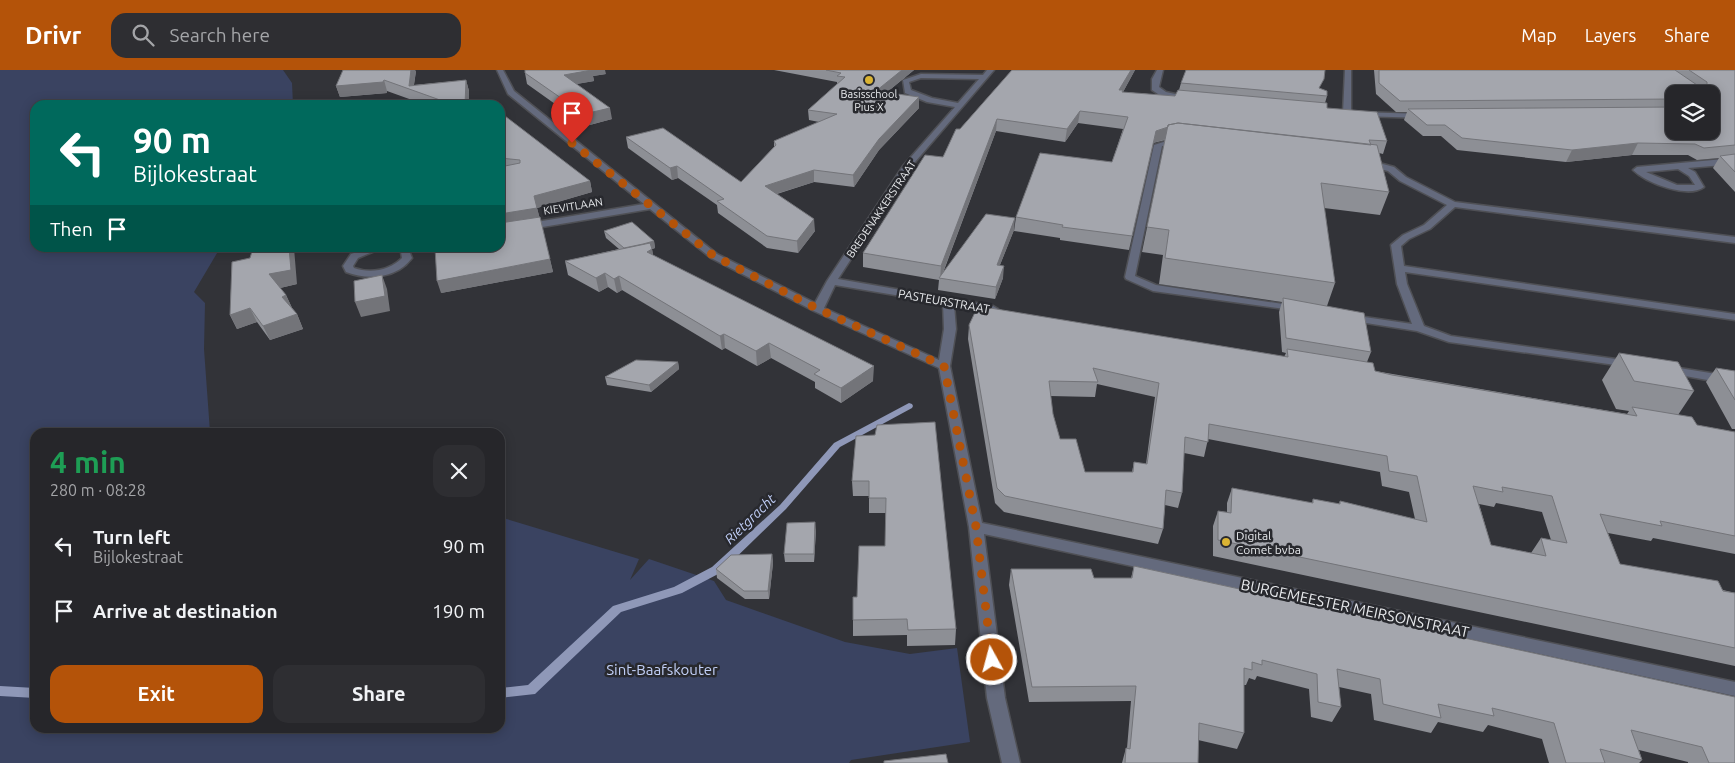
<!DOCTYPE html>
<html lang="en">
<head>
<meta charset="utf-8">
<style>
	body { margin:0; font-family:Ubuntu,sans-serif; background:#2e2e32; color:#f1f3f6; height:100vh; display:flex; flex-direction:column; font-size:19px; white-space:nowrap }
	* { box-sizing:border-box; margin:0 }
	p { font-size:16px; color:#a4a5a8 }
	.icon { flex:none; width:28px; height:28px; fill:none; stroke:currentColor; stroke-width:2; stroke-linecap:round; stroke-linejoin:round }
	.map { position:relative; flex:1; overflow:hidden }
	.drawer { position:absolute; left:30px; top:358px; width:475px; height:305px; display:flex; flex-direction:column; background:#26262a; border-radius:15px; box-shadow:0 2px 12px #0003,0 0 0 1px #424347 }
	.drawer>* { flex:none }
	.top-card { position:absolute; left:30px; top:30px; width:475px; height:152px; border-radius:15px; box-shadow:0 2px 12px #0003,0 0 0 1px #424347; background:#00695c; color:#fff; overflow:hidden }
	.buttons { position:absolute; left:1665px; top:15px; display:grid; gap:10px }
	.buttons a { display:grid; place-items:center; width:55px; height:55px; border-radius:10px; background:#26262a; box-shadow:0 2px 12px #0003,0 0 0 1px #424347; font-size:25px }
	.pin { position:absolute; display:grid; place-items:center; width:42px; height:42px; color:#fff; margin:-51px -21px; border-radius:50% 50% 50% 0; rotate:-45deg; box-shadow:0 0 5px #0007 }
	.pin .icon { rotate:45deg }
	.me { position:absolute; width:55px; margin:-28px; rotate:353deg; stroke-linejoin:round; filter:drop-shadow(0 0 4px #0008) }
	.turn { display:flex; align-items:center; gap:18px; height:105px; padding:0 20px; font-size:22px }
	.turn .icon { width:65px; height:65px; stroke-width:2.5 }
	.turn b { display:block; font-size:35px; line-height:42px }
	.then { display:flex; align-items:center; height:48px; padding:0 20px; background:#0003; gap:10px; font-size:19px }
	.round { display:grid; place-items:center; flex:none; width:52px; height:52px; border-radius:15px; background:#2e2e32 }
	.overview { display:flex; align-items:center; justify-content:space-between; height:85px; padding:0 20px }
	h1 { font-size:30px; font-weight:700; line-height:38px; color:#1e9e55 }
	.cta { display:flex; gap:10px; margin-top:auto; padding:10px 20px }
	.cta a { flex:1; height:58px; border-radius:15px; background:#b45309; color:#fff; font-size:20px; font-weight:700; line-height:58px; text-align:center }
	.cta a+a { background:#2e2e32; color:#f1f3f6 }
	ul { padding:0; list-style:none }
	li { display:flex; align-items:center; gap:15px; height:65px; padding:0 20px }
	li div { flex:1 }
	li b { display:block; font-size:19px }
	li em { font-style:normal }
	header { display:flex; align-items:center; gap:30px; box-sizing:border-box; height:70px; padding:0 25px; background:#b45309; color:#fff }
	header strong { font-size:24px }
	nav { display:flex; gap:28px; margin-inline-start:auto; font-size:18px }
	.search { width:350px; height:45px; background:#2e2e32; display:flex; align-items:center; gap:12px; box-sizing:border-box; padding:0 18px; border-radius:15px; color:#a4a5a8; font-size:19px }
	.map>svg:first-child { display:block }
	.green { fill:#3a4361 }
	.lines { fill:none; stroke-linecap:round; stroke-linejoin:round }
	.stream { fill:#8f98b8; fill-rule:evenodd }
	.minor-casing { stroke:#4f5055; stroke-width:3 }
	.minor { fill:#646a7d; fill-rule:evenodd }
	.wall { fill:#8d8f95; fill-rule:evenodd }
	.shaded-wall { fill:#737479 }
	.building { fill:#a4a6ad; stroke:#737479; fill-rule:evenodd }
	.route { stroke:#b45309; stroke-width:9; stroke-dasharray:0 16.2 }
	.poi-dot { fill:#dab333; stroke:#28292e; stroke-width:2 }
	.labels { text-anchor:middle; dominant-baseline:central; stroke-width:5; stroke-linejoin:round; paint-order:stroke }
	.far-poi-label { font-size:11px; fill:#e7e9ec; stroke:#28292e }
	.far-street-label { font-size:11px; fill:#e7e9ec; stroke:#28292e }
	.street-label { font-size:12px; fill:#e7e9ec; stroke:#28292e }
	.poi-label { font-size:12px; fill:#e7e9ec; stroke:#28292e; text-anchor:start }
	.water-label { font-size:14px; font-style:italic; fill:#c1cff8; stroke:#28292e }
	.near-street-label { font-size:15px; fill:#e7e9ec; stroke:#28292e }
	.near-park-label { font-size:15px; fill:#c2d0f8; stroke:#28292e }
</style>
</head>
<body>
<header>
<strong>Drivr</strong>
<div class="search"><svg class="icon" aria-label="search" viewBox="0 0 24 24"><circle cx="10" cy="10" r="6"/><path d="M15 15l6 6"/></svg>Search here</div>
<nav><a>Map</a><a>Layers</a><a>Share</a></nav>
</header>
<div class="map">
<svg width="1735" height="693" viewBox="0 0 1735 693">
	<rect width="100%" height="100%" fill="#323338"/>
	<path class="green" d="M0 0H283L292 13 293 35H35V178H220L194 222 205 233 204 279 210 362H35V658H500V447L639 489 630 510 649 489 714 511 726 530 845 572 910 584 957 578 970 672 851 690 849 693H0Z"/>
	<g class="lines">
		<path class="stream" d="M909 333 912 334 913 336 912 338 840 377 786 439 720 503 682 523 621 542 535 624 500 628V618L528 615 613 536 674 517 712 497 780 435 834 373Z
			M0 616 35 618V628L0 626Z"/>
		<defs>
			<path id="minor" d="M497 0H503L514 21 717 184 815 233 827 211 903 96 955 37 927 32 905 23 903 10 921 4 983 5 987 0H994L909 99 838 209 993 236 998 239 993 242 954 235 956 259 950 296 982 453 1735 612V626L984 464 1005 628 1020 693H1002L987 628 969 457 939 298 814 241 711 188 650 139 500 164V158L644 134 508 24ZM921 8 979 9 958 33 932 28 911 20 909 12ZM835 215 943 233 944 259 939 290 824 238Z
				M1157 0H1163L1159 17 1166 22 1189 27V31L1161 26 1152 20V9Z
				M1345 0H1351V43L1347 45 1343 43Z
				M1358 42 1423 44 1427 46 1423 48 1361 46H1358Z
				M1173 69 1185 72C1180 76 1169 75 1162 76L1135 206 1156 215 1296 236 1301 239 1300 241 1153 221 1126 209 1125 207 1154 75Z
				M1735 88V94L1688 98 1695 102 1704 117C1688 129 1646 113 1633 100L1637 97ZM1678 99 1689 106 1695 115H1677L1646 102Z
				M1368 90 1394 97 1406 107 1455 132 1735 167V173L1455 137 1430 159 1409 169 1401 176 1404 196 1735 244V250L1405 202 1407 214 1424 256 1451 266 1630 291 1636 294 1630 297 1449 272 1417 261 1347 250 1346 248 1351 245 1412 254 1397 214 1391 175 1403 165 1424 155 1447 135 1400 111 1388 101 1365 95 1364 93Z
				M369 178H382L358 188 353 196 354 198C371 204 390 200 402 188L401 182 395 178H408L412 188C397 208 369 211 346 202L343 196 351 184Z
				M1667 296 1735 307V315L1663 302 1661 300Z"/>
		</defs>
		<use href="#minor" class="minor-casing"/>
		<use href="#minor" class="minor"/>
	</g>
	<path class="wall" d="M774 0H914L886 23 919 27V38L879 80 854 117 814 112 777 124 815 161 798 183 767 178 718 143 717 135 678 108 672 110 628 78 626 67 741 112 774 77V71L819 52 809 50 808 40 837 14V12Z
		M1012 0H1135L1123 22 1175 26 1179 20 1181 13 1322 19 1327 26 1325 33 1327 38 1387 71 1383 84 1379 83 1389 122 1380 145 1324 138 1335 213 1327 236 1371 282 1367 292 1375 301 1627 344 1629 341 1616 339 1602 310 1619 283 1694 321 1678 345 1697 355 1735 362V484L1653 468 1651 471 1608 463 1620 494 1735 523V596L1213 486V456L1218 441 1227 442V433L1232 418 1312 433 1313 429 1339 434 1340 431 1415 449 1409 422 1382 416 1380 402 1208 369 1204 387 1184 383 1182 423 1178 438 1165 435 1163 459 1158 474 1004 442 995 433 968 269 969 255 1284 287 1286 283 1282 282 1279 242 1282 232 1159 214 1163 185 1142 182 1165 70 1153 73 1129 180 1060 170V168L1014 161 1016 147 1112 92 1123 59 1078 53 1065 72 996 61 943 203 1014 160 1000 195 1003 208 995 229 938 220 939 210 863 197V183L943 87 960 59ZM1097 314 1155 327 1146 394 1134 392 1132 402H1085L1060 369 1053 344 1050 326 1095 327ZM1496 433 1542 442 1551 470 1541 468 1531 483 1491 475 1479 434 1494 437Z
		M1374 0H1735V122L1713 98 1719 88 1697 90 1688 85H1632L1566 92 1457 80 1441 66H1423L1404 50 1407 42H1396L1376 24ZM1674 24H1711L1674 61Z
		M416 1 414 15 466 10 469 21V35H426L387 21V23L340 27 336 16Z
		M525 3 606 4 593 6 594 11 576 14 612 49 586 56 527 14Z
		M500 46 590 111 592 122 537 138 553 202 441 223 500 178Z
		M604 161 654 171 655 178 652 179 653 185 873 311 841 333 815 318V312L771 288 757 296 725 278 722 280 622 220 617 223 608 217 599 222 568 205 565 191 619 179 606 168Z
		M232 192 297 214 280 218 286 225 292 238 297 244 303 259 270 270 257 252 237 259 230 245Z
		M678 292 679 299 651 322 607 315 605 307Z
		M1716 298 1735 301V359H1732L1706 312Z
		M856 366 956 559 955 575 907 576V565L853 566V550L857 527 885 476 886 443H869V426H853L852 411Z
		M816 460 814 492H785L784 484Z
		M772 484 773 493 769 529H745L717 508 716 499Z
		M1134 496 1735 627V693H1688V692L1639 680 1642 690 1639 693H1549L1542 669 1488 655 1483 662 1438 652 1431 663 1374 650 1371 624 1339 617 1341 637 1332 652 1311 647 1309 619 1257 606 1255 610 1249 608 1246 615H1244V663L1237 679 1198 670V693H1122L1126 678H1127L1131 631 1029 632 1009 515 1011 499 1094 508H1131Z"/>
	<path class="shaded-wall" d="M411 0H415L416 1 413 20 409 16Z
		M589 0H605L606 4 593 6 594 11 566 16 564 5Z
		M902 0H914L876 31V21Z
		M1131 0H1135L1123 22 1121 32 1119 20Z
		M384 10 387 21V23L340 27 336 16Z
		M466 10 469 21V35H465Z
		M919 27V38L879 80 854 117 853 105 879 69Z
		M610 38 612 49 586 56 584 44Z
		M1080 41 1078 53 1065 72 1067 59Z
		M997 49 996 61 940 210 941 196Z
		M1176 55 1173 67 1153 73 1129 180 1156 61Z
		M1638 73 1632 85 1566 92 1572 80Z
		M677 96 678 108 672 110 670 98Z
		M814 100V112L766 127 765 116Z
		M590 111 592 122 537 138 540 149 500 156V144L534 126Z
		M1015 148 1014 160 995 207 997 195Z
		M814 149 815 161 798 183 797 171Z
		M654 171 655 178 628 187 626 180Z
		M289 178H294L297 214 276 219 269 204Z
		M652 179 654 193 647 182Z
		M550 189 553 202 441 223 437 211Z
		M1004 196 1003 208 995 229 996 217Z
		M605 203 608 217 599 222 596 208Z
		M382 205 387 219 390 241 361 247 355 232Z
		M619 206 622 220 617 223 614 209Z
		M286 225 293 240 282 227Z
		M250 238 257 252 237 259 230 245Z
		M297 244 303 259 270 270 263 256Z
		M724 264 725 278 722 280 720 266Z
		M769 273 771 288 757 296 756 281Z
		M678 292 679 299 651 322 649 315Z
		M874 296 873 311 841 333V318Z
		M815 452 816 460 814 492V484Z
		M772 484 773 493 769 529 768 521Z"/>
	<path class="building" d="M343 0H411L409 16 466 10 465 35H454L384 10 383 12 336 16Z
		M525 0H592L564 5 610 38 584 44 525 3Z
		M826 0H902L876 21 919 27 879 69 853 105 814 100 765 116 814 149 797 171 767 166 717 131 724 129 677 96 670 98 626 67 663 58 741 112 776 75 774 71 837 44 808 40 845 7 837 6 841 3Z
		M1012 0H1131L1119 20H1123L1122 22 1175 26 1178 20 1327 33V38L1377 42 1387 71 1369 70 1371 75 1178 53 1168 55V57L1156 61 1132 166 1062 157 1063 155 1016 147 1040 83 1112 92 1128 47 1080 41 1067 59 997 49 941 196 863 183 925 85 943 87 956 59H960Z
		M1186 0H1325L1324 9 1319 18 1327 21V26L1181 13Z
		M1379 0H1675L1697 15H1707V12L1689 0H1735V75L1704 78 1695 74 1638 73 1572 80 1462 68 1445 55H1427L1408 39 1674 37V61H1711V24H1674V29L1400 31 1379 13Z
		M500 46H505L590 111 534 126 537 138 500 144V97L520 93V90L500 88Z
		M1178 53 1377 75 1389 122 1321 113 1335 213 1165 188 1169 160 1147 157 1168 55Z
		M1735 84V102L1720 86Z
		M986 144 1015 148 997 195 1004 196 996 217 939 208Z
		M540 147 550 189 437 211 435 178H500V153Z
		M632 152 654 171 643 174 624 178 604 161Z
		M650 173 652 179 647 182 874 296 841 318 814 304 820 300 769 273 756 281 724 264 720 266 619 206 614 209 605 203 596 208 565 191Z
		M253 178H289L291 200 269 204 286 225 282 227 297 244 263 256 250 238 230 245 232 192 250 188Z
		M382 205 385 226 355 232 354 211Z
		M1283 228 1364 243 1371 282 1286 268Z
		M978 236 1288 287 1287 279 1373 293 1375 301 1392 305 1637 346 1632 337 1692 347 1697 355 1735 362V466L1660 451 1662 456 1600 444 1620 494 1718 511 1723 521 1735 523V578L1218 470V441L1231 443 1232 418 1313 433V429L1340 434V431L1427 452 1417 406 1389 401 1387 386 1209 354 1208 372 1185 367 1182 423 1166 420 1163 459 1005 426 997 418 969 255ZM1093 298 1159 313 1147 394 1134 392 1133 402H1085L1076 369H1060L1053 344 1049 311 1098 312ZM1473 416 1503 422 1502 417 1552 426 1567 473 1541 468 1546 486 1491 475Z
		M1619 283 1678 292 1694 321 1634 311Z
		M636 290 678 292 649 315 605 307Z
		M1716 298 1735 301V330Z
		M935 352 956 559 908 560 907 549 853 550V527H857L859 476H885L886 428H869V411H852L856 366 875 365 877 355Z
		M815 452 814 484H784L787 453Z
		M772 484 768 521H744L716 499 731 485Z
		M1134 496 1735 627V693H1709L1702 677 1631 660 1642 690 1600 679 1605 693H1566L1554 653 1492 638 1494 646 1438 634 1441 648 1383 634 1380 609 1337 599 1341 637 1318 632 1317 604 1262 590V595L1252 592V600L1244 598V663L1199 653 1198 693H1125L1126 678 1130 679 1136 616 1032 617 1011 499H1091L1094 508H1132Z
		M946 684 948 693H884V691Z"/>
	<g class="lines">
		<path class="route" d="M572 73 714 186 818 239 944 296 976 457 992 590"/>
	</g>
	<g class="poi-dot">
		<circle cx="869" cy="10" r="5"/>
		<circle cx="1226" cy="472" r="5"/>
	</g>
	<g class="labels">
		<g class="far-poi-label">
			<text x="869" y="24">Basisschool<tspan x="869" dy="13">Pius X</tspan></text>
		</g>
		<g class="far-street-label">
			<text transform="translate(573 136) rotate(-9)">KIEVITLAAN</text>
			<text transform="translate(881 139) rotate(-56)">BREDENAKKERSTRAAT</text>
		</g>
		<g class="street-label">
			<text transform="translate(944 231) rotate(10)">PASTEURSTRAAT</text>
		</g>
		<g class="poi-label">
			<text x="1236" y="465">Digital<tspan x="1236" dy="14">Comet bvba</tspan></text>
		</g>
		<g class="water-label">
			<text transform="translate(750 449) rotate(-44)">Rietgracht</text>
		</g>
		<g class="near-street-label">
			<text transform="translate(1355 538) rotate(12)">BURGEMEESTER MEIRSONSTRAAT</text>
		</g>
		<g class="near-park-label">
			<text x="662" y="599">Sint-Baafskouter</text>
		</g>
	</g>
</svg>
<div class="buttons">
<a><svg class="icon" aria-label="layers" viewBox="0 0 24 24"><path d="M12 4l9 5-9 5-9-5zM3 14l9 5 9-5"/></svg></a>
</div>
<div class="pin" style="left:572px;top:73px;background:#d93025"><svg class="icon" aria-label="arrive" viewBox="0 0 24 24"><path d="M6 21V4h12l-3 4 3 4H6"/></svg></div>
<svg class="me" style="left:992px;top:590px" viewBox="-20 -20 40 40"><circle r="17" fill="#b45309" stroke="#fff" stroke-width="3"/><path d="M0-11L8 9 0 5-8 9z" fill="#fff"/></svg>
<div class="top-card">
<div class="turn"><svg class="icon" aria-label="left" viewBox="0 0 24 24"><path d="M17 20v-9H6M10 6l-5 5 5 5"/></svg><div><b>90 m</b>Bijlokestraat</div></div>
<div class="then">Then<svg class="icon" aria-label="arrive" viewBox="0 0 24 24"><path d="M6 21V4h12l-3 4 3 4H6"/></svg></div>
</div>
<section class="drawer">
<div class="overview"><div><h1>4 min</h1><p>280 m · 08:28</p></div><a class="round"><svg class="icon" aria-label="close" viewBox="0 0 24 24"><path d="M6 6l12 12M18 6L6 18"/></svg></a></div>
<ul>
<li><svg class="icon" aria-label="left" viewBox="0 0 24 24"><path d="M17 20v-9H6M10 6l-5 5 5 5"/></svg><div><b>Turn left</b><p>Bijlokestraat</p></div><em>90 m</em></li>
<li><svg class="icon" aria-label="arrive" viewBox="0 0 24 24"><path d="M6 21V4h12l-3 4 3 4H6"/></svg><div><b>Arrive at destination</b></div><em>190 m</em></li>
</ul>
<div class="cta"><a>Exit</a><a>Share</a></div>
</section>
</div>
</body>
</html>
